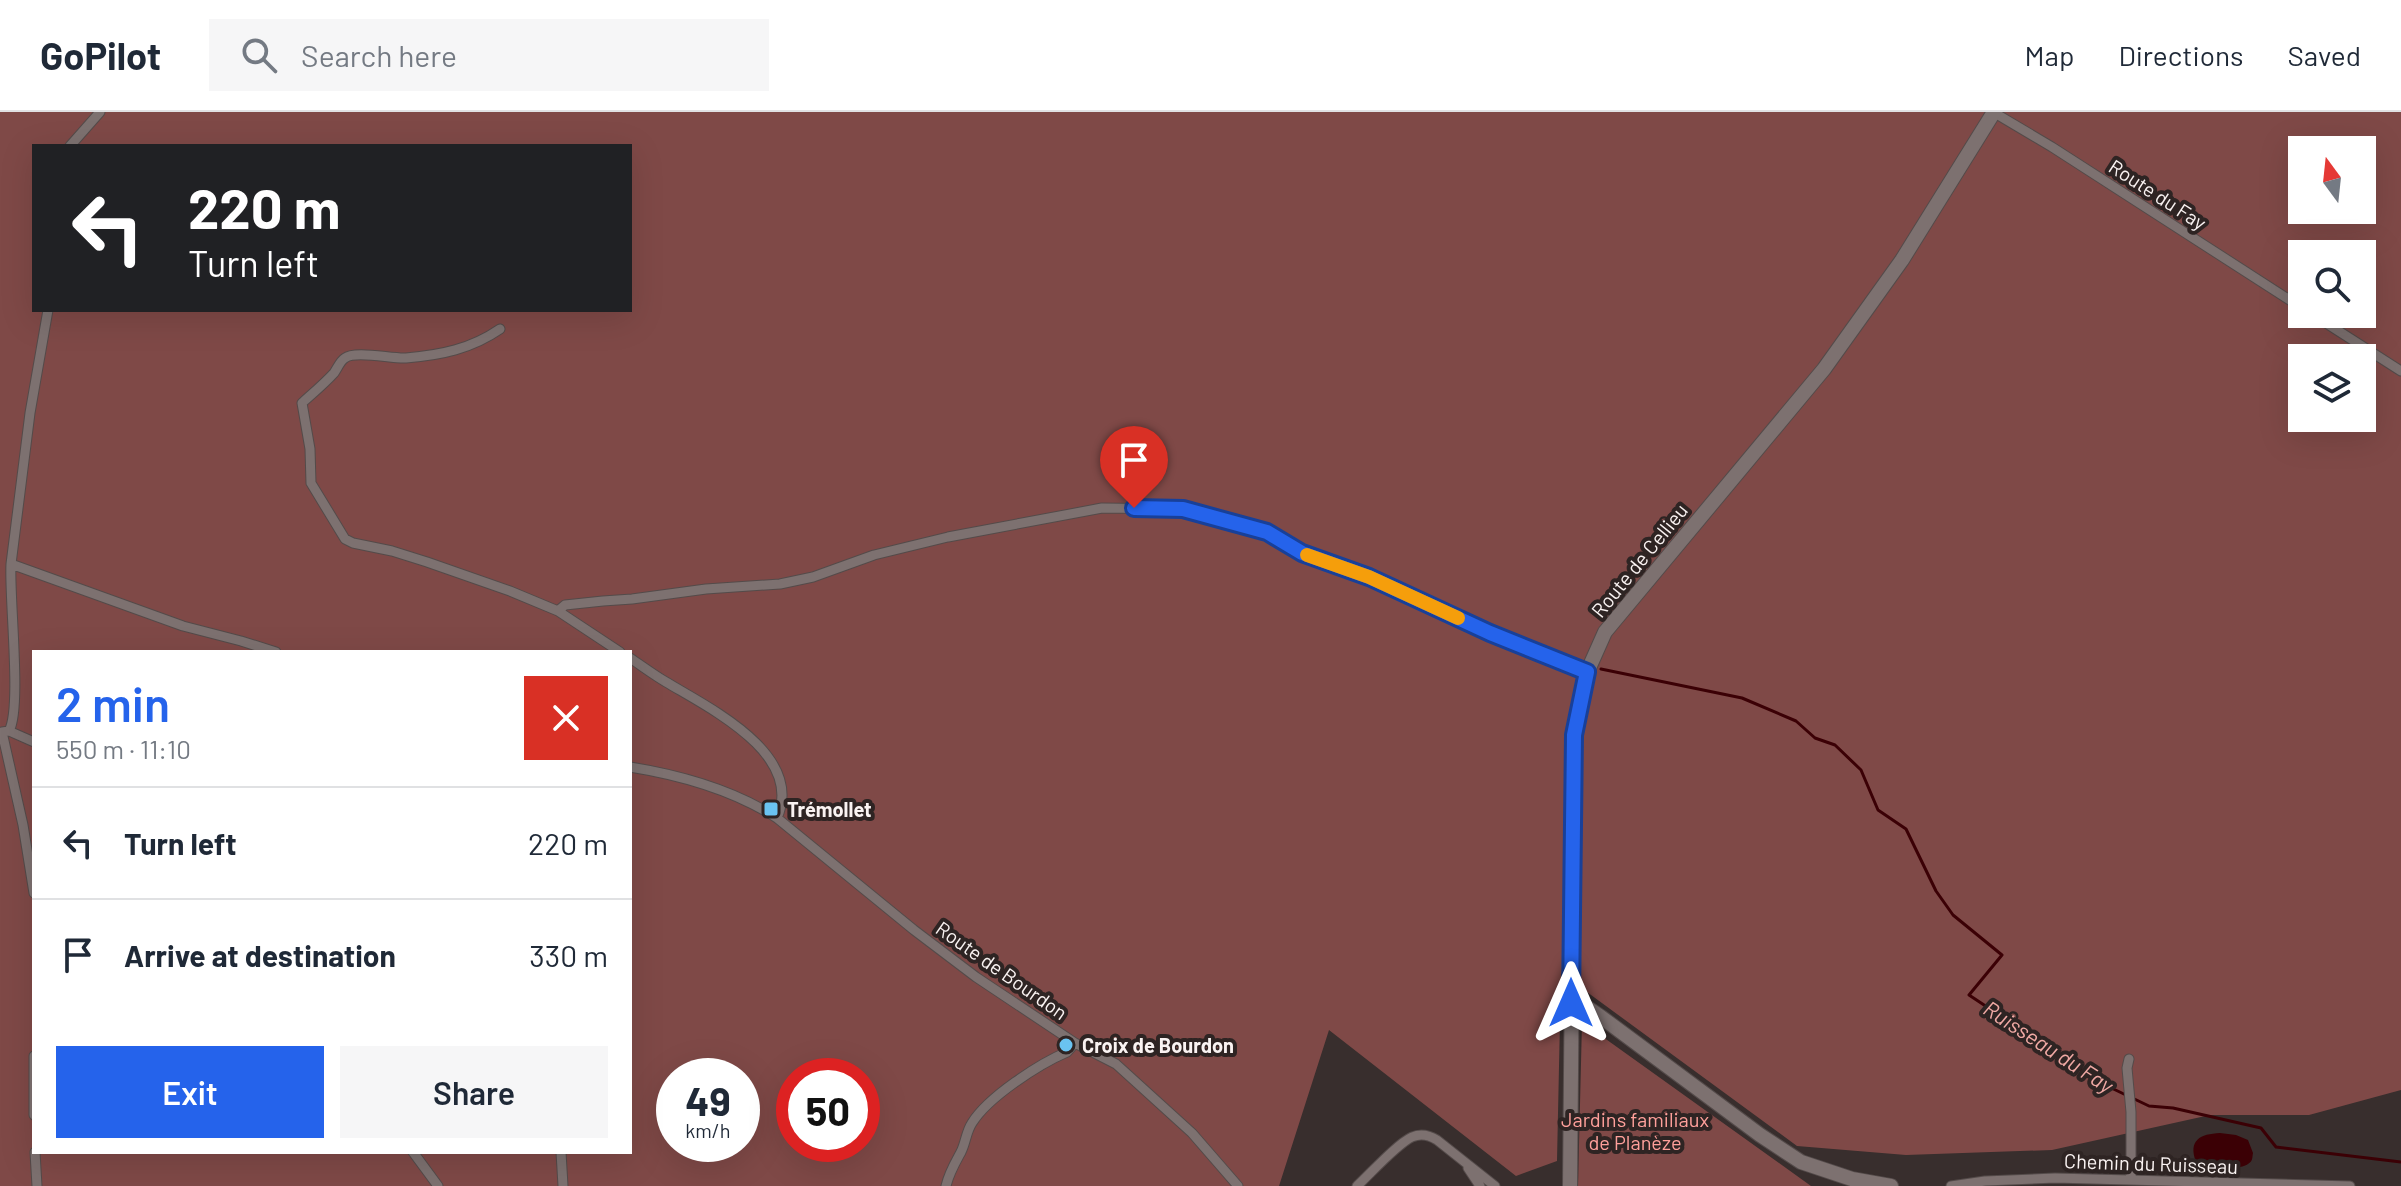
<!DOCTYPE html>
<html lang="en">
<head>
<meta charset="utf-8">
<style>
	body { margin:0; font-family:Barlow,sans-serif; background:#f6f6f7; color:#1f2937; height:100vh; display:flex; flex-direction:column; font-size:30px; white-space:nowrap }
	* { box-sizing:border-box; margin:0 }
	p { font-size:26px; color:#747a83 }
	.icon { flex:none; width:44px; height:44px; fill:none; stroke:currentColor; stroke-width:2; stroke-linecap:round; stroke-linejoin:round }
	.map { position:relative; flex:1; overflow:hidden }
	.panel { position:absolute; left:32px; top:538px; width:600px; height:504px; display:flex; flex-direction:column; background:#fff; border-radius:0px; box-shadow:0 8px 32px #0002 }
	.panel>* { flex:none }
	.top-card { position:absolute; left:32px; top:32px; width:600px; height:168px; border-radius:0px; box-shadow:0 8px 32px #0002; background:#202124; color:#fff; overflow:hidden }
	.needle { width:52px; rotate:345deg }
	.tools { position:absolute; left:2288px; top:24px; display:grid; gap:16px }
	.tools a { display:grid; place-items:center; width:88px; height:88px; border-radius:0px; background:#fff; box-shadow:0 8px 32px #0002; font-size:40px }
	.speed { position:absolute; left:656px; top:946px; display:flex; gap:16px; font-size:40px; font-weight:700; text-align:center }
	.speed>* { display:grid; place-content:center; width:104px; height:104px; border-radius:50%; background:#fff; box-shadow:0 8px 32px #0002; line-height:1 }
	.speed small { font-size:20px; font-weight:400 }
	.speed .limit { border:12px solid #d22; background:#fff; color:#111 }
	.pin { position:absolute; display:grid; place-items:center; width:68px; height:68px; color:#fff; margin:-82px -34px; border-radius:50% 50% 50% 0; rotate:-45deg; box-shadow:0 0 8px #0007 }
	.pin .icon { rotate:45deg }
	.me { position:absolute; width:88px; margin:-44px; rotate:0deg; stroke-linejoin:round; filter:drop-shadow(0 0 6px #0008) }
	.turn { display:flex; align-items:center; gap:28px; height:168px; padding:0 24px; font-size:36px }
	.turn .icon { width:104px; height:104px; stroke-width:2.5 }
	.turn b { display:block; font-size:56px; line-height:68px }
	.round { display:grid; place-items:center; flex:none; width:84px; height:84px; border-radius:0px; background:#f6f6f7 }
	.head { display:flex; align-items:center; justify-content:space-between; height:136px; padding:0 24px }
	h1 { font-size:48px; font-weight:600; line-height:60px; color:#2563eb }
	.primary-button { display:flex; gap:16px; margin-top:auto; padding:16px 24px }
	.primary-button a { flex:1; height:92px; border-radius:0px; background:#2563eb; color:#fff; font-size:32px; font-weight:600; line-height:92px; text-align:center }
	.primary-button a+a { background:#f6f6f7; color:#1f2937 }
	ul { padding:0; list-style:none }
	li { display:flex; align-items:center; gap:24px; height:112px; padding:0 24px; border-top:2px solid #e0e1e3 }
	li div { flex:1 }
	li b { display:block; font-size:30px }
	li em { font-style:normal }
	header { display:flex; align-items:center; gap:48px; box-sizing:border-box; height:112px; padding:0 40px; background:#fff; border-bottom:2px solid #e0e1e3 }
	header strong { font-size:38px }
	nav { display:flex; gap:44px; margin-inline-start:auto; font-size:28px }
	.search { width:560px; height:72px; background:#f6f6f7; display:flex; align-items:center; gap:20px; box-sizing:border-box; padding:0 28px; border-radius:0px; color:#747a83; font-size:30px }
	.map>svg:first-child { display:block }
	.green { fill:#7f4947; fill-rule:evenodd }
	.water { fill:#3b0005 }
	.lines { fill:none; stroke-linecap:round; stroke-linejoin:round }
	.stream { stroke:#3b0005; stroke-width:3 }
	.street-casing { stroke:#544b4a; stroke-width:11 }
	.secondary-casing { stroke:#544b4a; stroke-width:16 }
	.street { stroke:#7d7170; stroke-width:9 }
	.secondary { stroke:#7d7170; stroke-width:14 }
	.route-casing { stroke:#184099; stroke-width:20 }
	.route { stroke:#2563eb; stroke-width:14 }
	.slow { stroke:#f59e0b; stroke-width:14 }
	.poi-dot { fill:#6ac3f1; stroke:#2e2423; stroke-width:3 }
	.labels { text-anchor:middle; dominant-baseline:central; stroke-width:8; stroke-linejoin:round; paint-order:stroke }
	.street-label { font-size:20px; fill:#faf3f2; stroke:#2e2423 }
	.poi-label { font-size:20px; font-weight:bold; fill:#faf3f2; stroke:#2e2423; text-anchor:start }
	.park-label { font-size:20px; fill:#ffa09b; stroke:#2e2423 }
	.water-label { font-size:22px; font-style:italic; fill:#f0a9a4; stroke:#2e2423 }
</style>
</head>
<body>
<header>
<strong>GoPilot</strong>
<div class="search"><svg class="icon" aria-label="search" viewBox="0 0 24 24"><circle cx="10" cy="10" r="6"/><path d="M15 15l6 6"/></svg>Search here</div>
<nav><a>Map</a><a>Directions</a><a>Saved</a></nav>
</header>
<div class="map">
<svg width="2401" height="1074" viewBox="0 0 2401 1074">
	<rect width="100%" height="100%" fill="#382e2d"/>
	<path class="green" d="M0 0H2401V978L2309 1003H2210L2052 1038 1906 1043 1797 1034 1561 861 1557 1049 1516 1064 1329 918 1279 1074H0ZM34 34H630V198H34ZM2302 38H2362V98H2302ZM2302 142H2362V202H2302ZM2302 246H2362V306H2302ZM34 540H630V1040H34ZM674 964H742V1032H674ZM794 964H862V1032H794Z
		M1582 910 1811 1074H1578Z"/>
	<path class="water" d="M2220 1021 2236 1023 2248 1028 2253 1041C2252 1046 2253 1049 2248 1052 2238 1059 2206 1055 2196 1050 2188 1028 2200 1022 2220 1021Z"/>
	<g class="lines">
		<path class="stream" d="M1601 557 1742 586 1796 609 1815 626 1835 633 1861 658 1878 698 1906 717 1936 779 1953 803 2002 843 1969 883 2103 972 2149 994 2173 996 2261 1016 2276 1035 2401 1050"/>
		<defs>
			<path id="street" d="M1993 0 2052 35 2302 196
				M70 34 100 0
				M2312 202 2401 259
				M500 217C471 237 441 243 406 246 392 247 355 238 345 246 340 249 337 257 334 261 324 272 313 281 302 291L310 337 311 371 345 427 353 431 392 439 427 450 510 479 558 499 620 540
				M11 452 183 514 241 529 276 540
				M558 499 565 493 603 489 632 487 706 477 780 472 813 465 874 443 948 425 1102 396 1183 397 1267 420 1302 441 1369 465 1490 521 1587 560
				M630 546C642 554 654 563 666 570 709 596 805 642 777 706
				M9 619 34 630
				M2 620 9 619C22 596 9 487 11 452L30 301 48 198
				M2 620 23 713 34 781
				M630 655C680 663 735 679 777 706L914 818 976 865 1075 931 1116 952 1192 1021 1238 1074
				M34 944V1003
				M2129 947 2127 956 2131 1000V1067
				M35 1040 37 1074
				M413 1040 438 1074
				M561 1040 563 1074
				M1468 1056 1480 1074
				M946 1074C949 1061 955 1051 961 1040 966 1030 966 1020 972 1011 988 985 1039 952 1067 940L1075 931
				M1357 1074C1371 1061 1397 1032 1412 1025 1421 1021 1429 1023 1437 1028L1495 1074
				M1951 1074 1985 1069 2055 1066 2350 1074"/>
			<path id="secondary" d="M1571 891 1588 896 1601 905 1760 1023 1801 1050 1852 1067 1891 1074
				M1570 1074 1574 623 1585 565 1605 520 1824 257 1902 148 1994 0"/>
		</defs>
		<use href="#street" class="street-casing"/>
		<use href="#secondary" class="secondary-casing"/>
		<use href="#street" class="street"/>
		<use href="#secondary" class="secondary"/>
	</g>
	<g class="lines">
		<defs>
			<path id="route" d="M1134 396 1183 397 1267 420 1302 441 1369 465 1490 521 1587 560 1574 623 1571 891"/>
		</defs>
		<use href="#route" class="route-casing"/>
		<use href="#route" class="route"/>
		<path class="slow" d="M1307 443 1369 465 1458 506"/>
	</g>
	<g class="poi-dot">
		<rect x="763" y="689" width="16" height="16" rx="4"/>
		<circle cx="1066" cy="933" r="8"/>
	</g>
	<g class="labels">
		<g class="street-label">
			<text transform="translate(2158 82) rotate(33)">Route du Fay</text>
			<text transform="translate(1639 448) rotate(-51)">Route de Cellieu</text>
			<text transform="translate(1002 858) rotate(35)">Route de Bourdon</text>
			<text transform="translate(2151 1051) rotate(2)">Chemin du Ruisseau</text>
		</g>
		<g class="poi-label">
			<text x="787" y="697">Trémollet</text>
			<text x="1082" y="933">Croix de Bourdon</text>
		</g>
		<g class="park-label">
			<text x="1635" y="1007">Jardins familiaux<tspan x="1635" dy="23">de Planèze</tspan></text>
		</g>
		<g class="water-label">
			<text transform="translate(2049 934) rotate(33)">Ruisseau du Fay</text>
		</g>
	</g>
</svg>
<div class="tools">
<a><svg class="needle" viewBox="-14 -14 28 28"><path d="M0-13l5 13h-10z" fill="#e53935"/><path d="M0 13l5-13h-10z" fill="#747a83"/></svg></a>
<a><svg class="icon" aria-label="search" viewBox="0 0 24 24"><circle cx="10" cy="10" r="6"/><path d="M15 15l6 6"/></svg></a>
<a><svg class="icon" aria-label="layers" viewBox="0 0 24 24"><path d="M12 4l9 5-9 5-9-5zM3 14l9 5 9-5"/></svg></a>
</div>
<div class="speed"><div>49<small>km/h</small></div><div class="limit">50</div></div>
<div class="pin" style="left:1134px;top:396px;background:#d93025"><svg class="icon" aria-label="arrive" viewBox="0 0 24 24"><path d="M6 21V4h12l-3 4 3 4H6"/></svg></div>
<svg class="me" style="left:1571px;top:891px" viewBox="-20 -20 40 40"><path d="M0-17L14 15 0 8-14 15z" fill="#2563eb" stroke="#fff" stroke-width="4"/></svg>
<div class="top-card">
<div class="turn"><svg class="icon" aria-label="left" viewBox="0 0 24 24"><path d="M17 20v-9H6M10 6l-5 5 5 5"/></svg><div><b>220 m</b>Turn left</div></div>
</div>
<section class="panel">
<div class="head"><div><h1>2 min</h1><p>550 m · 11:10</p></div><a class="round" style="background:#d93025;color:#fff"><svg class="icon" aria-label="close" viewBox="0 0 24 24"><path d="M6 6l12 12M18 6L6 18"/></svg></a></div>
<ul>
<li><svg class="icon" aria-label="left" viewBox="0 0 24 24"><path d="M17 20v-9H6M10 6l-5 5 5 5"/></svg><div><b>Turn left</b></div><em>220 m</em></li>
<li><svg class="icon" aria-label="arrive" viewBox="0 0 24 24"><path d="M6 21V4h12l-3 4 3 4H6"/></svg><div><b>Arrive at destination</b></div><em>330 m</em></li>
</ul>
<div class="primary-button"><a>Exit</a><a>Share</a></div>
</section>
</div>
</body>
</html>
